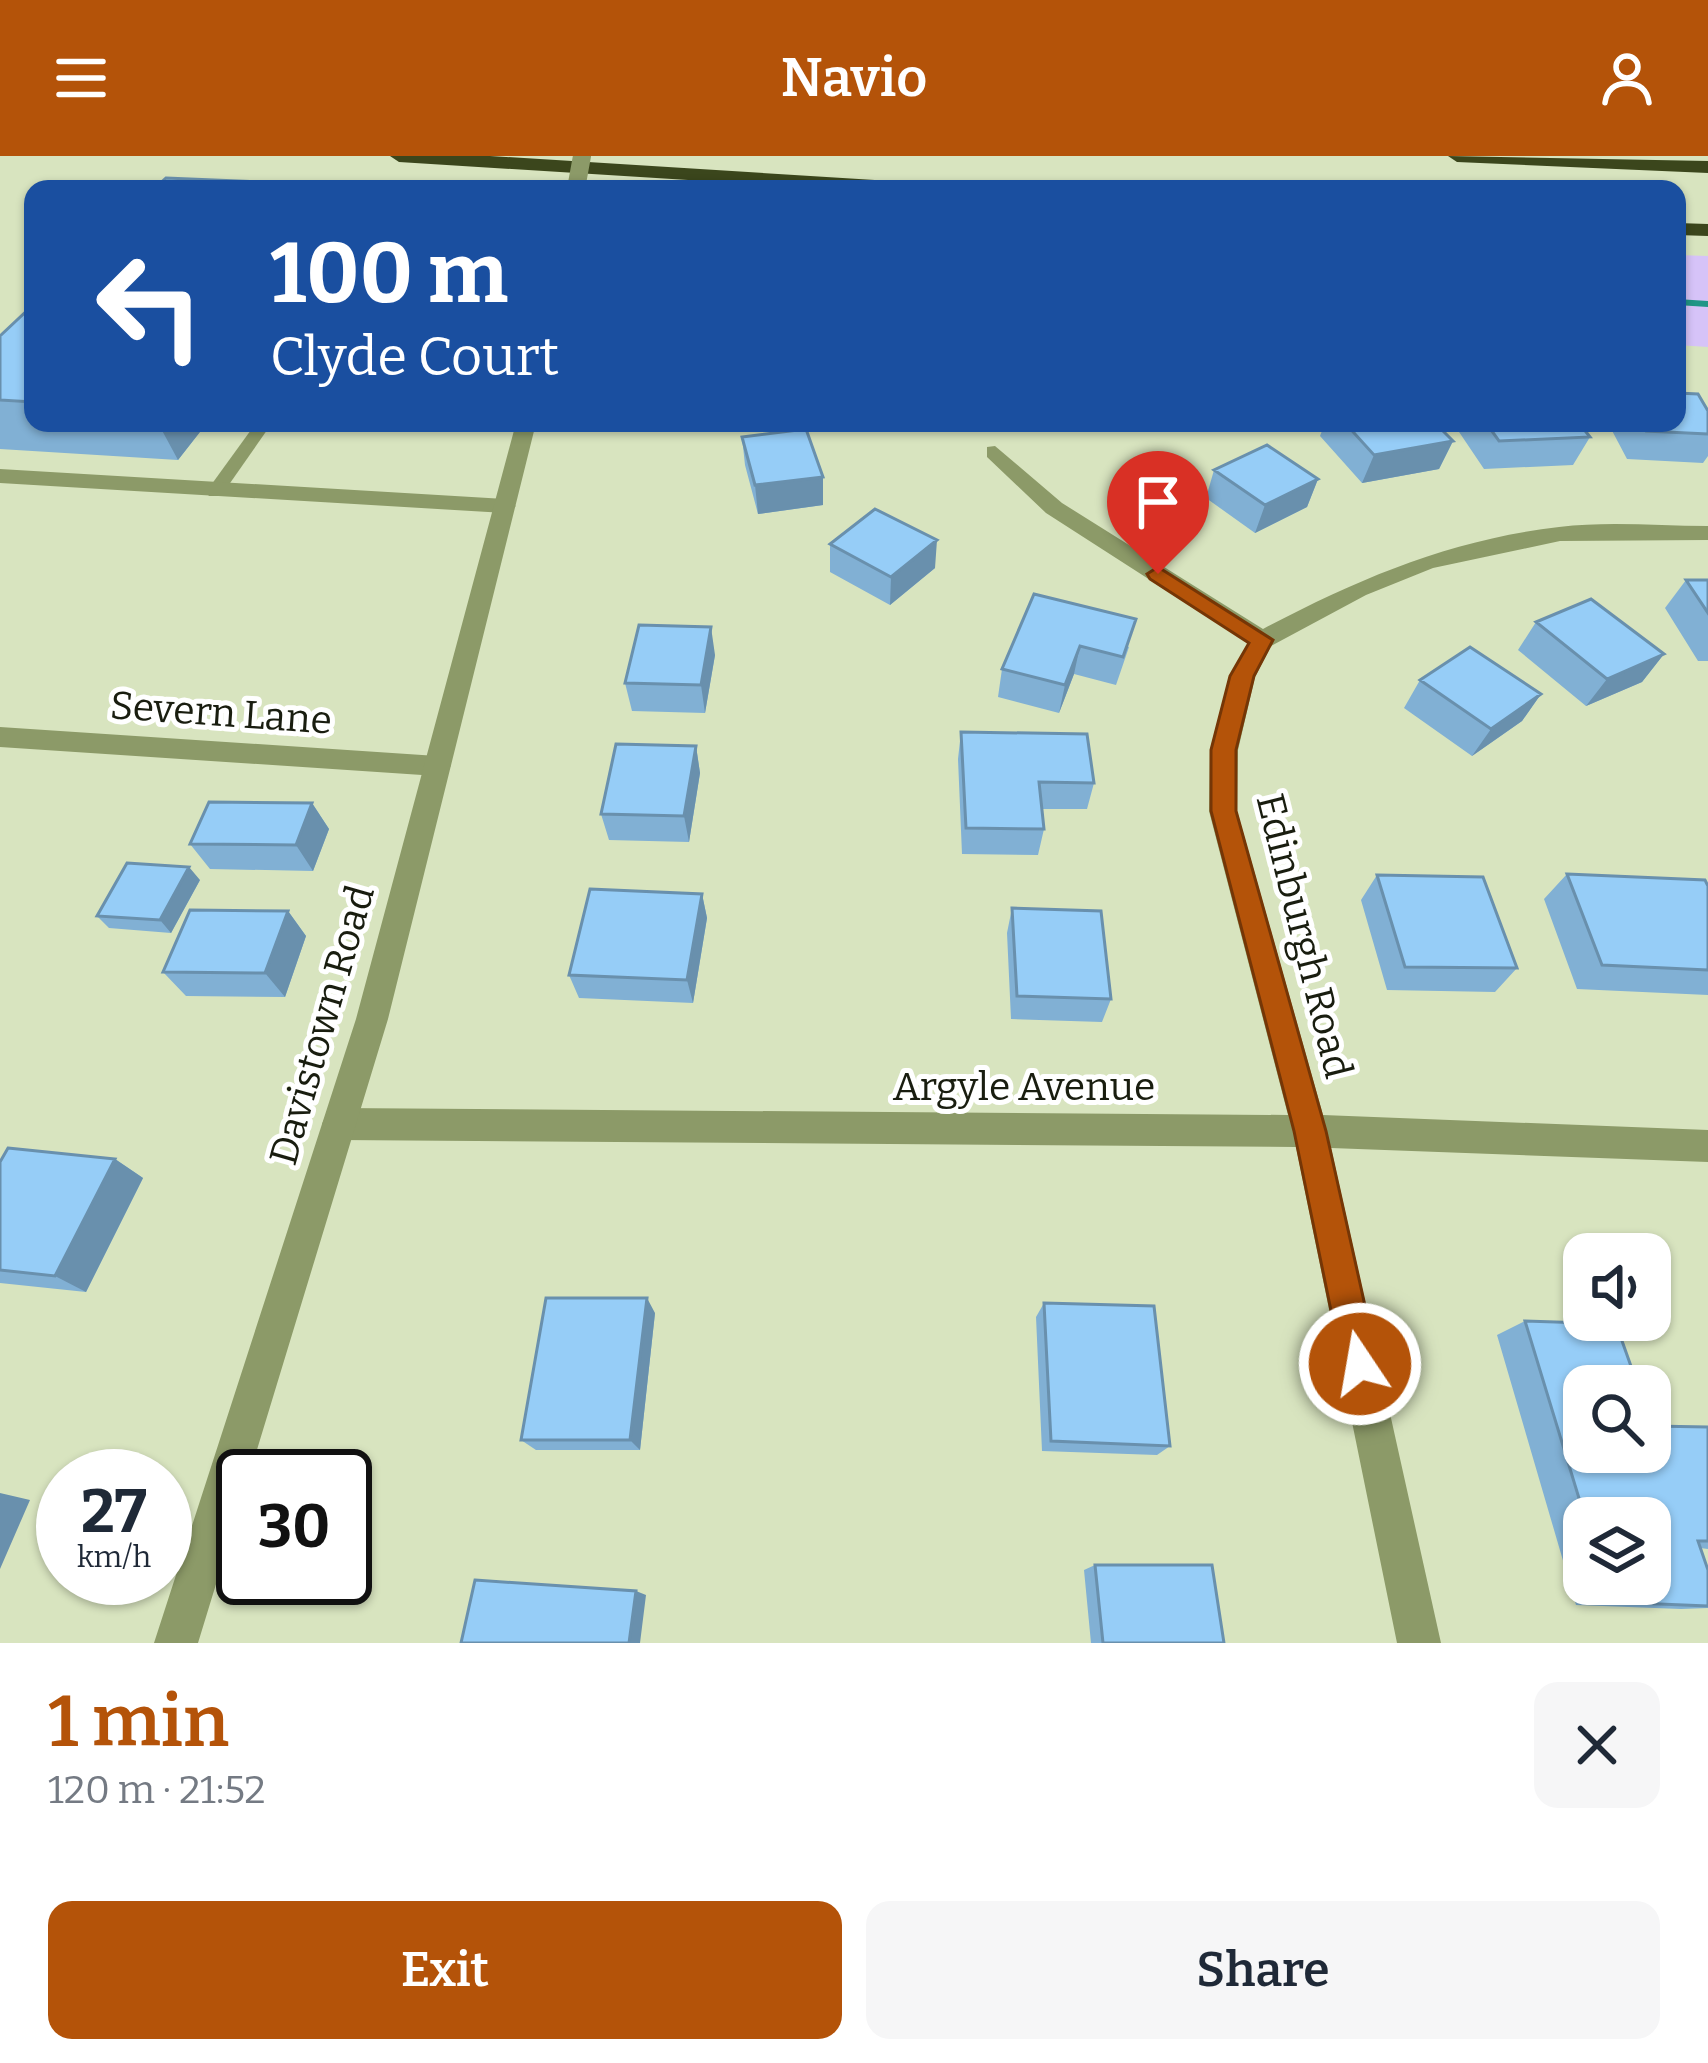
<!DOCTYPE html>
<html lang="en">
<head>
<meta charset="utf-8">
<style>
	body { margin:0; font-family:Bitter,serif; background:#f6f6f7; color:#1f2937; height:100vh; display:flex; flex-direction:column; font-size:45px; white-space:nowrap }
	* { box-sizing:border-box; margin:0 }
	p { font-size:39px; color:#747a83 }
	.icon { flex:none; width:66px; height:66px; fill:none; stroke:currentColor; stroke-width:2; stroke-linecap:round; stroke-linejoin:round }
	.map { position:relative; height:1487px; overflow:hidden }
	.drawer { display:flex; flex-direction:column; background:#fff; flex:1 }
	.drawer>* { flex:none }
	.banner { position:absolute; left:24px; top:24px; width:1662px; height:252px; border-radius:24px; box-shadow:0 3px 9px #0004; background:#1a4fa0; color:#fff; overflow:hidden }
	.controls { position:absolute; left:1563px; top:1077px; display:grid; gap:24px }
	.controls a { display:grid; place-items:center; width:108px; height:108px; border-radius:24px; background:#fff; box-shadow:0 3px 9px #0004; font-size:60px }
	.speed { position:absolute; left:36px; top:1293px; display:flex; gap:24px; font-size:60px; font-weight:700; text-align:center }
	.speed>* { display:grid; place-content:center; width:156px; height:156px; border-radius:50%; background:#fff; box-shadow:0 3px 9px #0004; line-height:1 }
	.speed small { font-size:30px; font-weight:400 }
	.speed .limit { border:6px solid #111; border-radius:18px; background:#fff; color:#111 }
	.pin { position:absolute; display:grid; place-items:center; width:102px; height:102px; color:#fff; margin:-123px -51px; border-radius:50% 50% 50% 0; rotate:-45deg; box-shadow:0 0 12px #0007 }
	.pin .icon { rotate:45deg }
	.me { position:absolute; width:132px; margin:-66px; rotate:348deg; stroke-linejoin:round; filter:drop-shadow(0 0 9px #0008) }
	.turn { display:flex; align-items:center; gap:42px; height:252px; padding:0 48px; font-size:54px }
	.turn .icon { width:156px; height:156px; stroke-width:2.5 }
	.turn b { display:block; font-size:84px; line-height:102px }
	.round { display:grid; place-items:center; flex:none; width:126px; height:126px; border-radius:24px; background:#f6f6f7 }
	.headline { display:flex; align-items:center; justify-content:space-between; height:204px; padding:0 48px }
	h1 { font-size:72px; font-weight:600; line-height:90px; color:#b45309 }
	.primary-button { display:flex; gap:24px; margin-top:auto; padding:24px 48px }
	.primary-button a { flex:1; height:138px; border-radius:24px; background:#b45309; color:#fff; font-size:48px; font-weight:600; line-height:138px; text-align:center }
	.primary-button a+a { background:#f6f6f7; color:#1f2937 }
	header { display:flex; justify-content:space-between; align-items:center; height:156px; padding:0 48px; background:#b45309; color:#fff; font-size:54px; font-weight:600 }
	.map>svg:first-child { display:block }
	.green { fill:#d6c3f8 }
	.lines { fill:none; stroke-linecap:round; stroke-linejoin:round }
	.stream { fill:#209686; fill-rule:evenodd }
	.service { fill:#8c9a68; fill-rule:evenodd }
	.minor { fill:#8c9a68; fill-rule:evenodd }
	.tertiary { fill:#8c9a68; fill-rule:evenodd }
	.motorway { fill:#3b461c; fill-rule:evenodd }
	.tertiary-bridge { stroke:#8c9a68; stroke-width:18 }
	.wall { fill:#81b0d4; fill-rule:evenodd }
	.shaded-wall { fill:#6990ad }
	.building { fill:#96cdf7; stroke:#6990ad; stroke-width:3 }
	.route { fill:#b45309; stroke:#753606; stroke-width:3 }
	.labels { text-anchor:middle; dominant-baseline:central; stroke-width:10; stroke-linejoin:round; paint-order:stroke }
	.street-label { font-size:39px; fill:#191d0f; stroke:#fff }
</style>
</head>
<body>
<header><svg class="icon" aria-label="menu" viewBox="0 0 24 24"><path d="M4 6h16M4 12h16M4 18h16"/></svg>Navio<svg class="icon" aria-label="person" viewBox="0 0 24 24"><circle cx="12" cy="8" r="4"/><path d="M4 21q1-7 8-7t8 7"/></svg></header>
<div class="map">
<svg width="1708" height="1487" viewBox="0 0 1708 1487">
	<rect width="100%" height="100%" fill="#d8e4bf"/>
	<path class="green" d="M1677 99 1708 100V191L1677 189Z"/>
	<g class="lines">
		<path class="stream" d="M1677 143 1708 145V151L1677 149Z"/>
		<path class="service" d="M256 267H272L221 340H209L206 336Z"/>
		<path class="minor" d="M995 290 1062 347 1263 473C1357 423 1452 383 1559 371 1608 365 1659 370 1708 370V384L1560 385 1433 412 1366 439 1271 490 1255 521 1238 594 1237 655 1323 959 1708 974V1006L1331 992 1441 1487H1397L1296 991 339 984 327 979 322 968 327 957 339 952 1288 959 1209 655 1210 594 1229 521 1248 487 1046 357 987 301V291Z
			M0 313 505 343 516 350 505 357 0 327Z
			M0 571 437 600 451 610 437 620 0 591Z"/>
		<path class="tertiary" d="M516 267H536L388 863 249 1320H243V1340L198 1487H154L356 863Z"/>
		<path class="motorway" d="M390 0H490L923 27 933 33H830L399 6Z
			M1448 0 1708 5V17L1457 6Z
			M1677 67 1708 68V80L1677 79Z"/>
		<path class="tertiary-bridge" d="M576 33 582 0"/>
	</g>
	<path class="wall" d="M33 149V267H207L178 304 0 293V180Z
		M1325 267H1435L1453 285 1439 313 1362 327 1320 280Z
		M1453 267H1579L1590 281 1573 309 1484 313Z
		M1608 267H1677L1708 278V300L1703 307 1627 303Z
		M742 281 823 321V349L758 358 745 309Z
		M1214 314 1318 323 1307 351 1255 377 1206 342Z
		M830 388 935 412 890 449 830 416Z
		M1686 424H1708V505H1698L1665 452Z
		M1034 438 1129 491 1116 529 1074 518 1059 557 998 541 1002 513Z
		M1536 466 1664 498 1642 526 1586 550 1518 494Z
		M715 499 705 557 632 555 625 527Z
		M1420 524 1541 538 1522 565 1472 600 1404 552Z
		M961 576 1094 627 1087 653H1042L1044 673 1038 699 962 698 958 603Z
		M696 590 700 617 689 686 609 684 601 658Z
		M312 647 329 673 313 715 210 713 190 688Z
		M1567 718 1708 730V839L1577 833 1544 743Z
		M1377 719 1517 812 1495 836 1387 834 1361 744Z
		M200 724 171 777 109 772 97 760Z
		M702 738 707 762 693 847 579 842 569 819Z
		M1012 752 1111 843 1102 866 1011 863 1007 777Z
		M288 755 306 780 285 841 186 840 163 816Z
		M115 1003 143 1022 86 1136 0 1127V1006Z
		M1044 1147 1170 1290 1157 1299 1042 1295 1036 1161Z
		M655 1157 640 1294H536L521 1284Z
		M1525 1165 1652 1270 1708 1271V1393L1700 1392 1708 1414V1452L1681 1453 1576 1449 1497 1179ZM1584 1362H1650V1428H1584Z
		M1095 1409 1224 1487H1091L1084 1414Z"/>
	<path class="shaded-wall" d="M158 267H207L178 304Z
		M1453 285 1439 313 1362 327 1374 299Z
		M823 321V349L758 358 755 329Z
		M1318 323 1307 351 1255 377 1265 349Z
		M937 384 935 412 890 449 891 421Z
		M711 471 715 499 705 557 701 529Z
		M1080 490 1074 518 1059 557 1065 529Z
		M1664 498 1642 526 1586 550 1607 523Z
		M1541 538 1522 565 1472 600 1491 573Z
		M696 590 700 617 689 686 684 660Z
		M312 647 329 673 313 715 296 689Z
		M189 711 200 724 171 777 160 764Z
		M702 738 707 762 693 847 687 824Z
		M288 755 306 780 285 841 265 817Z
		M115 1003 143 1022 86 1136 55 1120Z
		M647 1142 655 1157 640 1294 630 1284Z
		M0 1337 30 1344 0 1413Z
		M636 1435 646 1439 640 1487H629Z"/>
	<path class="building" d="M166 22 336 29 333 33H154Z
		M33 149V246L0 244V180Z
		M1677 237 1698 238 1708 255V278L1646 275 1641 267H1677Z
		M1345 267H1435L1453 285 1374 299Z
		M1486 267H1579L1590 281 1499 285Z
		M806 273 823 321 755 329 742 281Z
		M1267 289 1318 323 1265 349 1214 314Z
		M875 353 937 384 891 421 830 388Z
		M1686 424H1708V457Z
		M1034 438 1136 463 1123 501 1080 490 1065 529 1002 513Z
		M1591 443 1664 498 1607 523 1536 466Z
		M639 469 711 471 701 529 625 527Z
		M1470 491 1541 538 1491 573 1420 524Z
		M961 576 1087 578 1094 627 1039 626 1044 673 966 672Z
		M616 588 696 590 684 660 601 658Z
		M209 646 312 647 296 689 190 688Z
		M127 707 189 711 160 764 97 760Z
		M1567 718 1705 724 1708 730V814L1602 809Z
		M1377 719 1483 721 1517 812 1405 811Z
		M590 733 702 738 687 824 569 819Z
		M1012 752 1101 755 1111 843 1017 840Z
		M190 754 288 755 265 817 163 816Z
		M8 992 115 1003 55 1120 0 1114V1006Z
		M546 1142H647L630 1284H521Z
		M1044 1147 1154 1150 1170 1290 1051 1285Z
		M1525 1165 1616 1168 1638 1230H1584V1296H1650V1265L1652 1270 1708 1271V1385H1698L1708 1414V1450L1611 1446 1606 1428H1650V1362H1585Z
		M1095 1409H1212L1224 1487H1103Z
		M475 1424 636 1435 629 1487H461Z"/>
	<path class="route" d="M1158 411 1273 484 1254 520 1236 594V655L1326 975 1378 1208 1372 1220 1360 1226 1347 1220 1342 1208 1294 975 1211 655V594L1230 520 1249 487 1150 423 1147 418Z"/>
	<g class="labels">
		<g class="street-label">
			<text transform="translate(221 557) rotate(4)">Severn Lane</text>
			<text transform="translate(1304 780) rotate(76)">Edinburgh Road</text>
			<text transform="translate(322 869) rotate(-74)">Davistown Road</text>
			<text x="1024" y="931">Argyle Avenue</text>
		</g>
	</g>
</svg>
<div class="controls">
<a><svg class="icon" aria-label="sound" viewBox="0 0 24 24"><path d="M4 9h4l5-4v14l-5-4H4zM17 9q2 3 0 6"/></svg></a>
<a><svg class="icon" aria-label="search" viewBox="0 0 24 24"><circle cx="10" cy="10" r="6"/><path d="M15 15l6 6"/></svg></a>
<a><svg class="icon" aria-label="layers" viewBox="0 0 24 24"><path d="M12 4l9 5-9 5-9-5zM3 14l9 5 9-5"/></svg></a>
</div>
<div class="speed"><div>27<small>km/h</small></div><div class="limit">30</div></div>
<div class="pin" style="left:1158px;top:418px;background:#d93025"><svg class="icon" aria-label="arrive" viewBox="0 0 24 24"><path d="M6 21V4h12l-3 4 3 4H6"/></svg></div>
<svg class="me" style="left:1360px;top:1208px" viewBox="-20 -20 40 40"><circle r="17" fill="#b45309" stroke="#fff" stroke-width="3"/><path d="M0-11L8 9 0 5-8 9z" fill="#fff"/></svg>
<div class="banner">
<div class="turn"><svg class="icon" aria-label="left" viewBox="0 0 24 24"><path d="M17 20v-9H6M10 6l-5 5 5 5"/></svg><div><b>100 m</b>Clyde Court</div></div>
</div>
</div>
<section class="drawer">
<div class="headline"><div><h1>1 min</h1><p>120 m · 21:52</p></div><a class="round"><svg class="icon" aria-label="close" viewBox="0 0 24 24"><path d="M6 6l12 12M18 6L6 18"/></svg></a></div>
<div class="primary-button"><a>Exit</a><a>Share</a></div>
</section>
</body>
</html>
